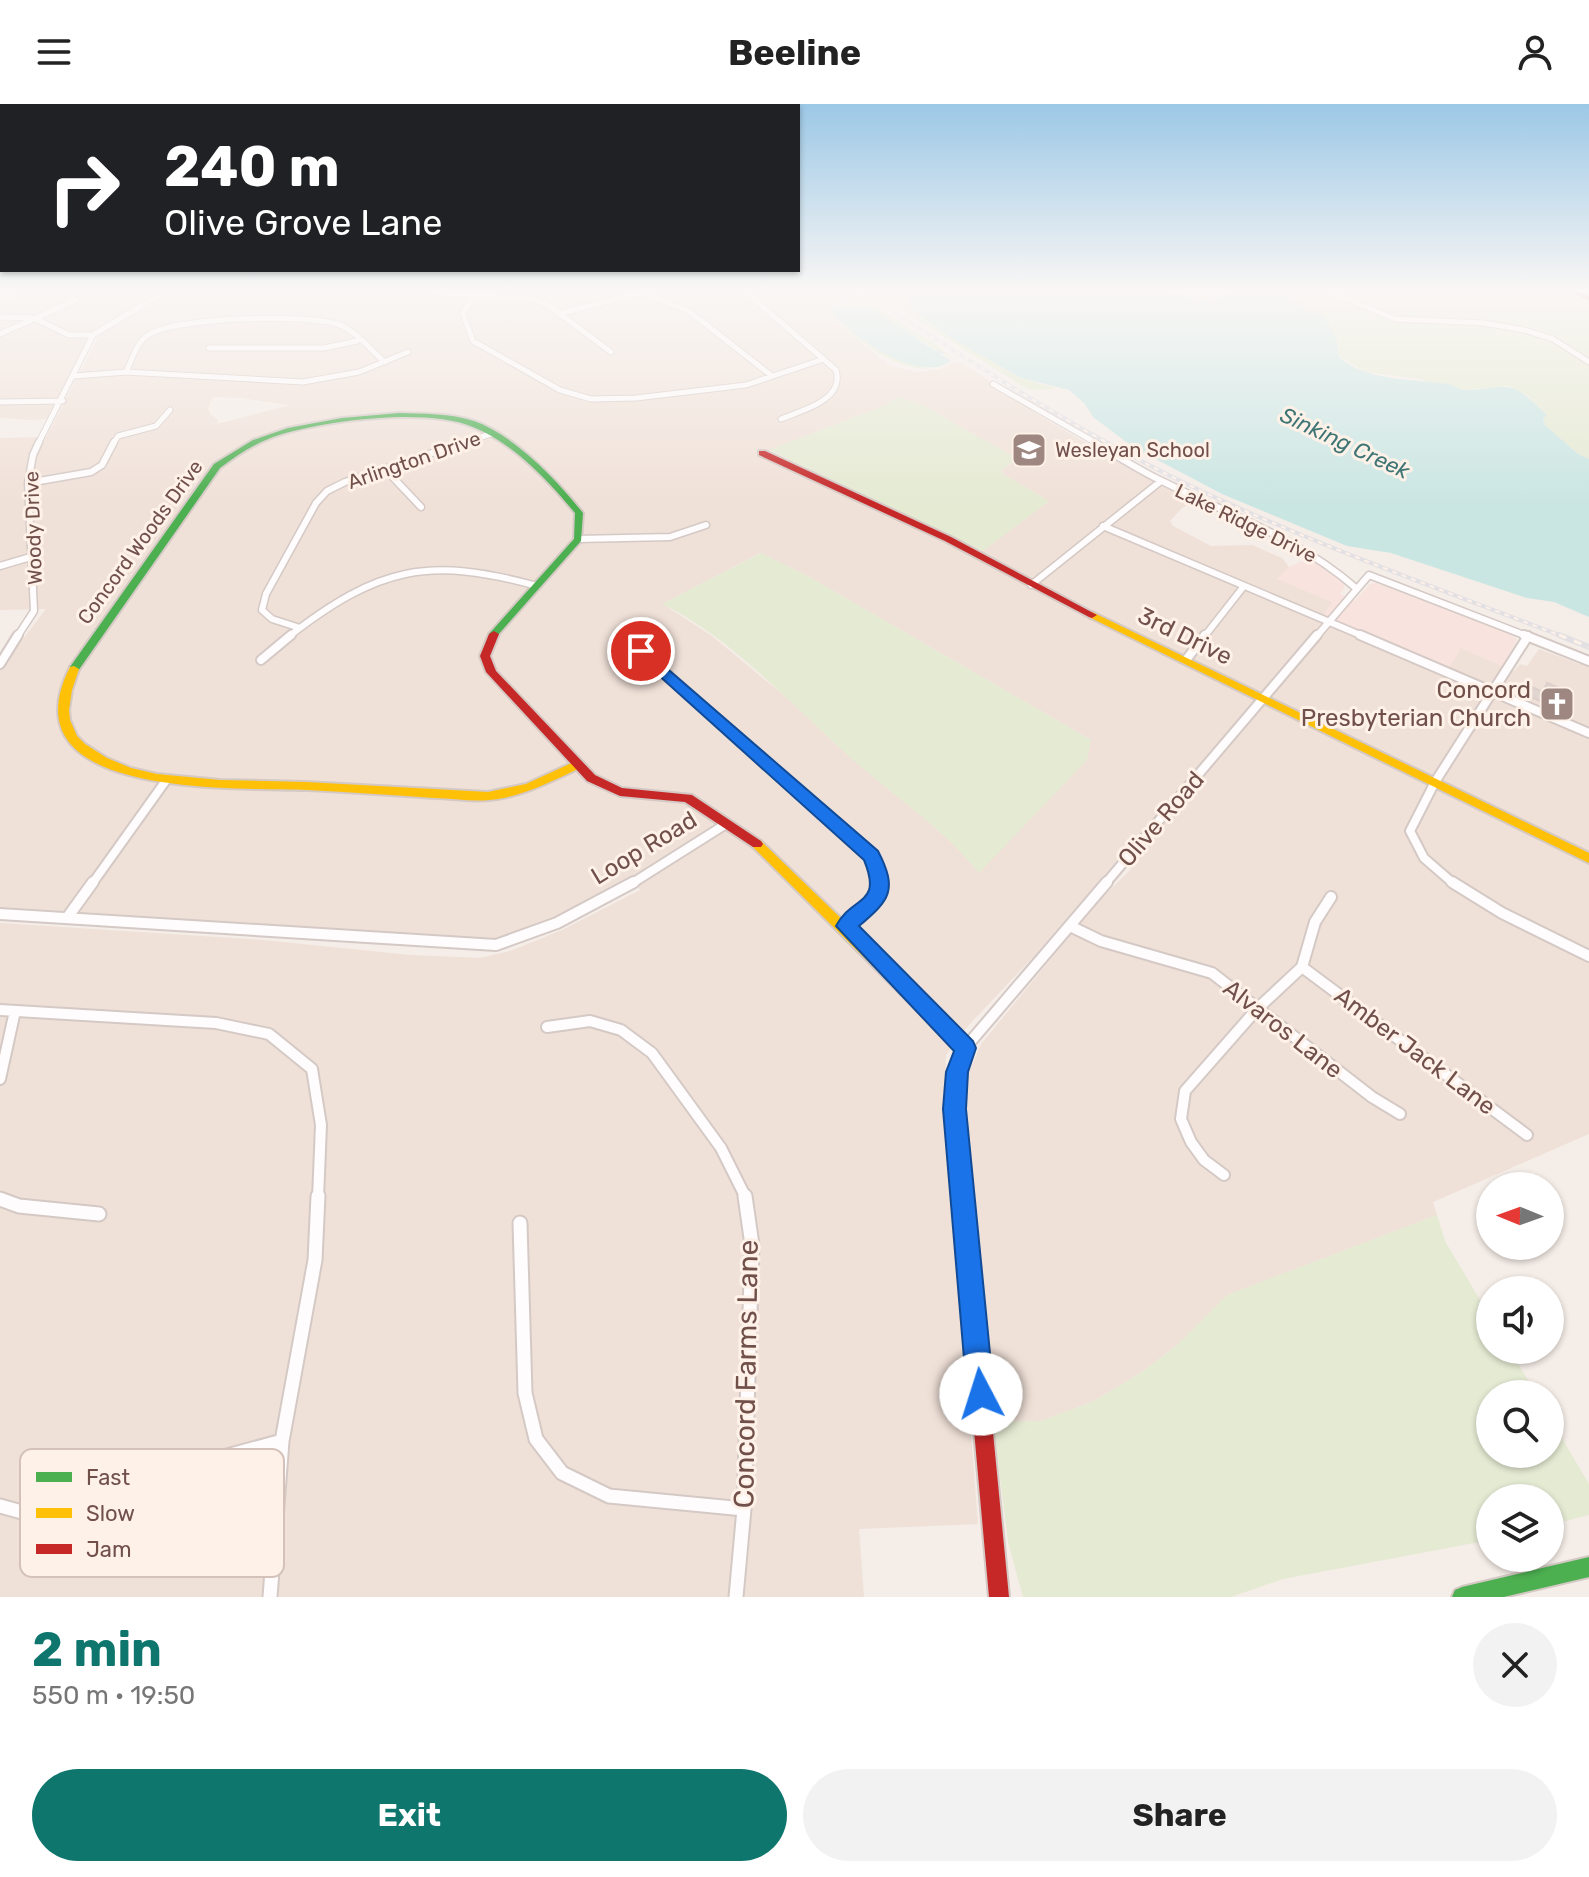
<!DOCTYPE html>
<html lang="en">
<head>
<meta charset="utf-8">
<style>
	body { margin:0; font-family:Rubik,sans-serif; background:#f2f2f2; color:#222; height:100vh; display:flex; flex-direction:column; font-size:30px; white-space:nowrap }
	* { box-sizing:border-box; margin:0 }
	p { font-size:26px; color:#767676 }
	.icon { flex:none; width:44px; height:44px; fill:none; stroke:currentColor; stroke-width:2; stroke-linecap:round; stroke-linejoin:round }
	.map { position:relative; height:1493px; overflow:hidden }
	.drawer { display:flex; flex-direction:column; background:#fff; flex:1 }
	.drawer>* { flex:none }
	.top-card { position:absolute; left:0px; top:0px; width:800px; height:168px; box-shadow:0 2px 6px #0004; background:#202124; color:#fff; overflow:hidden }
	.needle { width:52px; rotate:271deg }
	.buttons { position:absolute; left:1476px; top:1068px; display:grid; gap:16px }
	.buttons a { display:grid; place-items:center; width:88px; height:88px; border-radius:50%; background:#fff; box-shadow:0 2px 6px #0004; font-size:40px }
	.pin { position:absolute; display:grid; place-items:center; width:68px; height:68px; color:#fff; margin:-34px; border:4px solid #fff; border-radius:50%; box-shadow:0 2px 8px #0007 }
	.me { position:absolute; width:88px; margin:-44px; rotate:355deg; stroke-linejoin:round; filter:drop-shadow(0 0 6px #0008) }
	.turn { display:flex; align-items:center; gap:28px; height:168px; padding:0 32px; font-size:36px }
	.turn .icon { width:104px; height:104px; stroke-width:2.5 }
	.turn b { display:block; font-size:56px; line-height:68px }
	.round { display:grid; place-items:center; flex:none; width:84px; height:84px; border-radius:42px; background:#f2f2f2 }
	.overview { display:flex; align-items:center; justify-content:space-between; height:136px; padding:0 32px }
	h1 { font-size:48px; font-weight:700; line-height:60px; color:#0f766e }
	.action { display:flex; gap:16px; margin-top:auto; padding:16px 32px }
	.action a { flex:1; height:92px; border-radius:48px; background:#0f766e; color:#fff; font-size:32px; font-weight:700; line-height:92px; text-align:center }
	.action a+a { background:#f2f2f2; color:#222 }
	header { display:flex; justify-content:space-between; align-items:center; height:104px; padding:0 32px; background:#fff; font-size:36px; font-weight:700 }
	.map>svg:first-child { display:block }
	.residential { fill:#f0e1d8; fill-rule:evenodd }
	.commercial { fill:#f8e3de }
	.green { fill:#e5ead3 }
	.water { fill:#cae6e3 }
	.lines { fill:none; stroke-linecap:round; stroke-linejoin:round }
	.stream { stroke:#cae6e3; stroke-width:2 }
	.building { fill:#e1d5d0; stroke:#ddcfcb; stroke-width:2 }
	.street-far4-casing { stroke:#d4c9c5; stroke-width:7 }
	.street-far3-casing { stroke:#d4c9c5; stroke-width:9 }
	.street-far2-casing { stroke:#d4c9c5; stroke-width:12 }
	.street-far1-casing { stroke:#d4c9c5; stroke-width:14 }
	.street-casing { stroke:#d4c9c5; stroke-width:17 }
	.fast-casing { stroke:#d4c9c4; stroke-width:4 }
	.slow-casing { stroke:#d4c9c4; stroke-width:4 }
	.jam-casing { stroke:#d4c9c4; stroke-width:4 }
	.street-far4 { stroke:#fefcfc; stroke-width:5 }
	.street-far3 { stroke:#fefcfc; stroke-width:6 }
	.street-far2 { stroke:#fefcfc; stroke-width:8 }
	.street-far1 { stroke:#fefcfc; stroke-width:10 }
	.street { stroke:#fefcfc; stroke-width:13 }
	.fast { fill:#4caf50; fill-rule:evenodd }
	.slow { fill:#ffc107; fill-rule:evenodd }
	.jam { fill:#c62828; fill-rule:evenodd }
	.rail-far1-casing { stroke:#e3e0e4; stroke-width:4 }
	.rail-casing { stroke:#e3e0e4; stroke-width:6 }
	.rail-far1 { stroke:#fef1e8; stroke-width:2; stroke-dasharray:5; stroke-linecap:butt }
	.rail { stroke:#fef1e8; stroke-width:3; stroke-dasharray:8; stroke-linecap:butt }
	.route { fill:#1a73e8; stroke:#114b97; stroke-width:2 }
	.labels { text-anchor:middle; dominant-baseline:central; stroke-width:6; stroke-linejoin:round; paint-order:stroke }
	.far-poi-label { font-size:20px; fill:#71504a; stroke:#fef1e8; text-anchor:start }
	.far-street-label { font-size:20px; fill:#71504a; stroke:#fef1e8 }
	.far-water-label { font-size:22px; font-style:italic; fill:#3f7675; stroke:#fef1e8 }
	.street-label { font-size:24px; fill:#71504a; stroke:#fef1e8 }
	.poi-label { font-size:24px; fill:#71504a; stroke:#fef1e8; text-anchor:end }
	.near-street-label { font-size:28px; fill:#71504a; stroke:#fef1e8 }
	.key { fill:#fef1e8; stroke:#d4c1b9; stroke-width:2 }
	.key-label { font-size:22px; fill:#71504a }
</style>
</head>
<body>
<header><svg class="icon" aria-label="menu" viewBox="0 0 24 24"><path d="M4 6h16M4 12h16M4 18h16"/></svg>Beeline<svg class="icon" aria-label="person" viewBox="0 0 24 24"><circle cx="12" cy="8" r="4"/><path d="M4 21q1-7 8-7t8 7"/></svg></header>
<div class="map">
<svg width="1589" height="1493" viewBox="0 0 1589 1493">
	<rect width="100%" height="100%" fill="#f5ede8"/>
	<path class="residential" d="M16 188H160L96 227 87 236 48 315 32 316 0 314V196L30 190Z
		M170 188H834L827 206 835 216 890 262 918 268 940 265 956 258 963 259 1045 315 1154 377 1197 397 1183 403 1170 417 1173 422 1211 442 1252 441 1282 454 1289 463 1278 475 1333 498 1320 516 1461 544 1514 567 1520 560 1527 562 1539 545 1579 560H1589V1030L1433 1098 1437 1111 1228 1191 1176 1242 1142 1268 1094 1297 1041 1317H993L961 1005 963 982 981 940 1096 800 1131 765 1117 756 1035 851 967 923 946 951 945 997 978 1420 859 1425 864 1493H0V819L263 836 410 851 480 854 510 847 562 826 640 786 631 773 550 819 504 835H490L0 803V565L46 505 0 506V334L46 333 99 231ZM213 293 241 294 289 301 217 320 218 316 210 310 208 304ZM898 294 924 302 1017 356 1001 366 1003 370 1049 397 974 453 761 350 881 303ZM760 449 804 470 1091 636 979 768 956 740 851 654 798 603 712 532 663 500Z"/>
	<path class="commercial" d="M1314 452 1340 473 1345 482 1340 490 1355 497 1370 480 1376 479 1509 529 1517 536 1503 562 1461 544 1446 569 1319 517 1332 498 1277 475 1289 463Z"/>
	<path class="green" d="M834 188H852L939 242 955 257 866 203 834 209C859 236 895 261 932 264 894 269 854 233 828 209V197Z
		M872 188H910L908 204 954 235 1021 274 1074 290 1057 285 1029 286Z
		M1284 188H1589V355L1578 350 1545 321 1543 315 1547 311 1527 291 1508 282 1461 286 1424 279 1425 276 1366 268 1339 252 1337 236 1316 209 1310 208Z
		M898 293 924 302 1018 355 1001 366 1003 370 1049 397 983 447 769 346 881 303Z
		M761 449 804 470 1091 636 1087 656 979 769C943 724 895 693 852 655 795 604 731 533 662 500Z
		M1437 1111 1445 1137 1490 1213V1246H1510L1536 1290H1490V1350H1550V1314L1589 1380V1411L1550 1421V1394H1490V1436L1283 1475 1231 1493H1023L1008 1438 993 1317H1041L1094 1297 1142 1268 1176 1242 1227 1191Z"/>
	<path class="water" d="M910 188H1164L1205 196 1236 188H1284L1310 208 1324 211 1337 237 1339 253C1366 278 1418 275 1448 280 1455 281 1459 287 1466 286 1512 284 1509 273 1547 311L1543 315 1545 321 1578 350 1589 355V513L1554 498 1527 494 1391 449 1347 442 1222 390 1133 343 1093 313 1085 300 1069 286 1021 274 953 235 908 203Z
		M838 203H869L951 257C919 280 852 234 832 207Z"/>
	<g class="lines">
		<path class="stream" d="M833 190 850 197
			M933 247 943 249"/>
	</g>
	<path class="building" d="M1547 579 1572 589 1564 607 1528 592 1532 583 1543 588Z"/>
	<g class="lines">
		<defs>
			<path id="street-far4" d="M432 188 533 195 548 201 611 248
				M642 188 690 208 772 272
				M746 188 836 266C845 296 803 306 781 315
				M1330 188 1395 215 1484 219 1524 226 1553 235 1589 258
				M473 192 463 210 473 237 560 286 591 295 636 294 746 281 824 255
				M559 210 642 188
				M0 213 34 214 69 231H93
				M0 230 76 196
				M209 244H324L357 237
				M126 268C132 256 136 239 148 231 176 213 305 210 337 220 356 226 370 246 385 258
				M74 272 126 268 303 278 359 268 408 248
				M993 280 1098 340
				M0 298 63 297
				M38 340 93 231 164 188
				M113 340 118 332 156 322 170 306
				M459 340 491 330"/>
			<path id="street-far3" d="M1094 338C1117 352 1140 367 1164 378 1232 412 1299 434 1357 485L1369 471 1529 533
				M385 365 421 403
				M28 379 91 368 102 361 114 338
				M1103 422 1365 533
				M578 435 670 433 706 421
				M0 462 34 452
				M1031 481 1161 377
				M300 524 272 515 262 506 266 490 316 399 327 387 345 378 465 338
				M17 533 34 507 28 379 33 351 39 338
				M288 533C378 463 428 452 537 482
				M1204 533 1244 482
				M1316 533 1357 485"/>
			<path id="street-far2" d="M1360 531 1589 629
				M1524 531 1589 557
				M641 547 871 752 880 780
				M261 556 291 531
				M1186 556 1205 531
				M0 560 18 531
				M92 780 167 675
				M631 780 726 720
				M1105 780 1317 531
				M1454 780 1424 754 1410 727 1435 678 1528 532"/>
			<path id="street-far1" d="M1452 778 1502 809 1589 852
				M0 810 496 841 557 819 634 778
				M67 814 93 778
				M846 822 878 795 881 778
				M1070 822 1101 837 1212 869 1372 993 1400 1010
				M1302 863 1527 1031
				M0 906 216 919 269 930 312 965 321 1021 318 1094
				M547 923 590 917 621 926 652 949 721 1044 746 1094
				M965 944 1107 778
				M0 975 15 907
				M1224 1071 1204 1056 1191 1038 1181 1015 1185 987 1257 905 1302 863 1315 818 1331 793"/>
			<path id="street" d="M0 1095 19 1102 99 1110
				M520 1119 525 1289 536 1335 562 1369 609 1392 744 1405
				M0 1402 22 1408 282 1337
				M270 1493 282 1337 315 1156 318 1092
				M736 1493 744 1405 752 1141 745 1092"/>
			<path id="fast" d="M399 309C424 310 450 309 474 317 514 331 557 376 583 409L581 437 497 532 494 533 489 530 574 435 575 409C548 376 513 339 473 323 425 303 321 317 273 333 254 340 236 352 220 364L78 567H70V563L214 360 253 336 288 324 342 314Z
				M1589 1453V1473L1504 1493H1452L1455 1486 1462 1483Z"/>
			<path id="slow" d="M1092 508 1589 749V759L1089 513V509Z
				M74 562 79 565 72 586 69 606 70 616 77 632 85 640 107 654 131 664 157 670 220 676 306 678 488 688 526 680 576 657 582 661 580 664C550 678 522 693 489 696 471 698 452 694 434 694 392 691 350 688 307 686 237 683 3 696 70 563Z
				M757 735 761 737 970 939 972 944 964 968 961 1005 982 1215 979 1221 973 1224 967 1221 964 1215 947 1005 950 968 957 946 753 743 751 740 753 737Z"/>
			<path id="jam" d="M1572 188H1580L1589 192V196Z
				M759 347H765L951 433 1097 511 1092 514 1089 513 945 437 759 351Z
				M494 527 499 530 490 552 496 567 595 671 622 684 692 691 761 737 763 740 761 743H753L685 698 620 692 587 677 486 568 480 552 489 530Z
				M973 1206 979 1209 982 1215 1009 1493H989L964 1215 967 1209Z"/>
		</defs>
		<use href="#street-far4" class="street-far4-casing"/>
		<use href="#street-far3" class="street-far3-casing"/>
		<use href="#street-far2" class="street-far2-casing"/>
		<use href="#street-far1" class="street-far1-casing"/>
		<use href="#street" class="street-casing"/>
		<use href="#fast" class="fast-casing"/>
		<use href="#slow" class="slow-casing"/>
		<use href="#jam" class="jam-casing"/>
		<use href="#street-far4" class="street-far4"/>
		<use href="#street-far3" class="street-far3"/>
		<use href="#street-far2" class="street-far2"/>
		<use href="#street-far1" class="street-far1"/>
		<use href="#street" class="street"/>
		<use href="#fast" class="fast"/>
		<use href="#slow" class="slow"/>
		<use href="#jam" class="jam"/>
		<defs>
			<path id="rail-far1" d="M863 188C970 257 1077 328 1193 383 1313 440 1440 485 1564 533"/>
			<path id="rail" d="M1559 531 1589 543"/>
		</defs>
		<use href="#rail-far1" class="rail-far1-casing"/>
		<use href="#rail" class="rail-casing"/>
		<use href="#rail-far1" class="rail-far1"/>
		<use href="#rail" class="rail"/>
	</g>
	<linearGradient id="sky" x2="0" y2="1"><stop stop-color="#9cc8e6"/><stop offset="0.47" stop-color="#faf7f5"/><stop offset="1" stop-color="#faf7f5" stop-opacity="0"/></linearGradient>
	<rect width="1589" height="397" fill="url(#sky)"/>
	<path class="route" d="M641 542 878 747C898 786 890 796 859 822L973 937 976 944 968 968 966 1005 994 1290 990 1299 981 1303 971 1299 967 1290 943 1005 946 968 954 947 836 822C852 791 883 802 864 756L635 550V544Z"/>
	<defs>
		<symbol id="school-square" viewBox="-11 -11 22 22"><rect x="-9" y="-9" width="18" height="18" rx="4" fill="#9f8781" stroke="#fef1e8"/><path d="M0-5L7-2L0 1L-7-2ZM-4 1L0 2.5L4 1V4Q0 6-4 4Z" fill="#fff"/></symbol>
		<symbol id="church-square" viewBox="-11 -11 22 22"><rect x="-9" y="-9" width="18" height="18" rx="4" fill="#9f8781" stroke="#fef1e8"/><path d="M-1.2-6h2.4v3.5h3.3v2.4h-3.3V6h-2.4V-.1h-3.3v-2.4h3.3Z" fill="#fff"/></symbol>
	</defs>
	<g fill-rule="evenodd">
		<use href="#school-square" x="1009" y="326" width="40" height="40"/>
		<use href="#church-square" x="1537" y="580" width="40" height="40"/>
	</g>
	<g class="labels">
		<g class="far-poi-label">
			<text x="1055" y="346">Wesleyan School</text>
		</g>
		<g class="far-street-label">
			<text transform="translate(414 356) rotate(-19)">Arlington Drive</text>
			<text transform="translate(1246 419) rotate(26)">Lake Ridge Drive</text>
			<text transform="translate(33 424) rotate(-92)">Woody Drive</text>
			<text transform="translate(140 438) rotate(-54)">Concord Woods Drive</text>
		</g>
		<g class="far-water-label">
			<text transform="translate(1345 339) rotate(25)">Sinking Creek</text>
		</g>
		<g class="street-label">
			<text transform="translate(1185 532) rotate(26)">3rd Drive</text>
			<text transform="translate(1161 715) rotate(-49)">Olive Road</text>
			<text transform="translate(644 744) rotate(-31)">Loop Road</text>
			<text transform="translate(1283 925) rotate(38)">Alvaros Lane</text>
			<text transform="translate(1415 947) rotate(37)">Amber Jack Lane</text>
		</g>
		<g class="poi-label">
			<text x="1531" y="586">Concord<tspan x="1531" dy="28">Presbyterian Church</tspan></text>
		</g>
		<g class="near-street-label">
			<text transform="translate(746 1270) rotate(-89)">Concord Farms Lane</text>
		</g>
	</g>
	<rect x="20" y="1345" width="264" height="128" rx="12" class="key"/>
	<rect x="36" y="1368" width="36" height="10" fill="#4caf50"/>
	<rect x="36" y="1404" width="36" height="10" fill="#ffc107"/>
	<rect x="36" y="1440" width="36" height="10" fill="#c62828"/>
	<g class="key-label">
		<text x="86" y="1381">Fast</text>
		<text x="86" y="1417">Slow</text>
		<text x="86" y="1453">Jam</text>
	</g>
</svg>
<div class="buttons">
<a><svg class="needle" viewBox="-14 -14 28 28"><path d="M0-13l5 13h-10z" fill="#e53935"/><path d="M0 13l5-13h-10z" fill="#767676"/></svg></a>
<a><svg class="icon" aria-label="sound" viewBox="0 0 24 24"><path d="M4 9h4l5-4v14l-5-4H4zM17 9q2 3 0 6"/></svg></a>
<a><svg class="icon" aria-label="search" viewBox="0 0 24 24"><circle cx="10" cy="10" r="6"/><path d="M15 15l6 6"/></svg></a>
<a><svg class="icon" aria-label="layers" viewBox="0 0 24 24"><path d="M12 4l9 5-9 5-9-5zM3 14l9 5 9-5"/></svg></a>
</div>
<div class="pin" style="left:641px;top:547px;background:#d93025"><svg class="icon" aria-label="arrive" viewBox="0 0 24 24"><path d="M6 21V4h12l-3 4 3 4H6"/></svg></div>
<svg class="me" style="left:981px;top:1290px" viewBox="-20 -20 40 40"><circle r="19" fill="#fff"/><path d="M0-13L10 11 0 6-10 11z" fill="#1a73e8"/></svg>
<div class="top-card">
<div class="turn"><svg class="icon" aria-label="right" viewBox="0 0 24 24"><path d="M7 20v-9h11M14 6l5 5-5 5"/></svg><div><b>240 m</b>Olive Grove Lane</div></div>
</div>
</div>
<section class="drawer">
<div class="overview"><div><h1>2 min</h1><p>550 m · 19:50</p></div><a class="round"><svg class="icon" aria-label="close" viewBox="0 0 24 24"><path d="M6 6l12 12M18 6L6 18"/></svg></a></div>
<div class="action"><a>Exit</a><a>Share</a></div>
</section>
</body>
</html>
